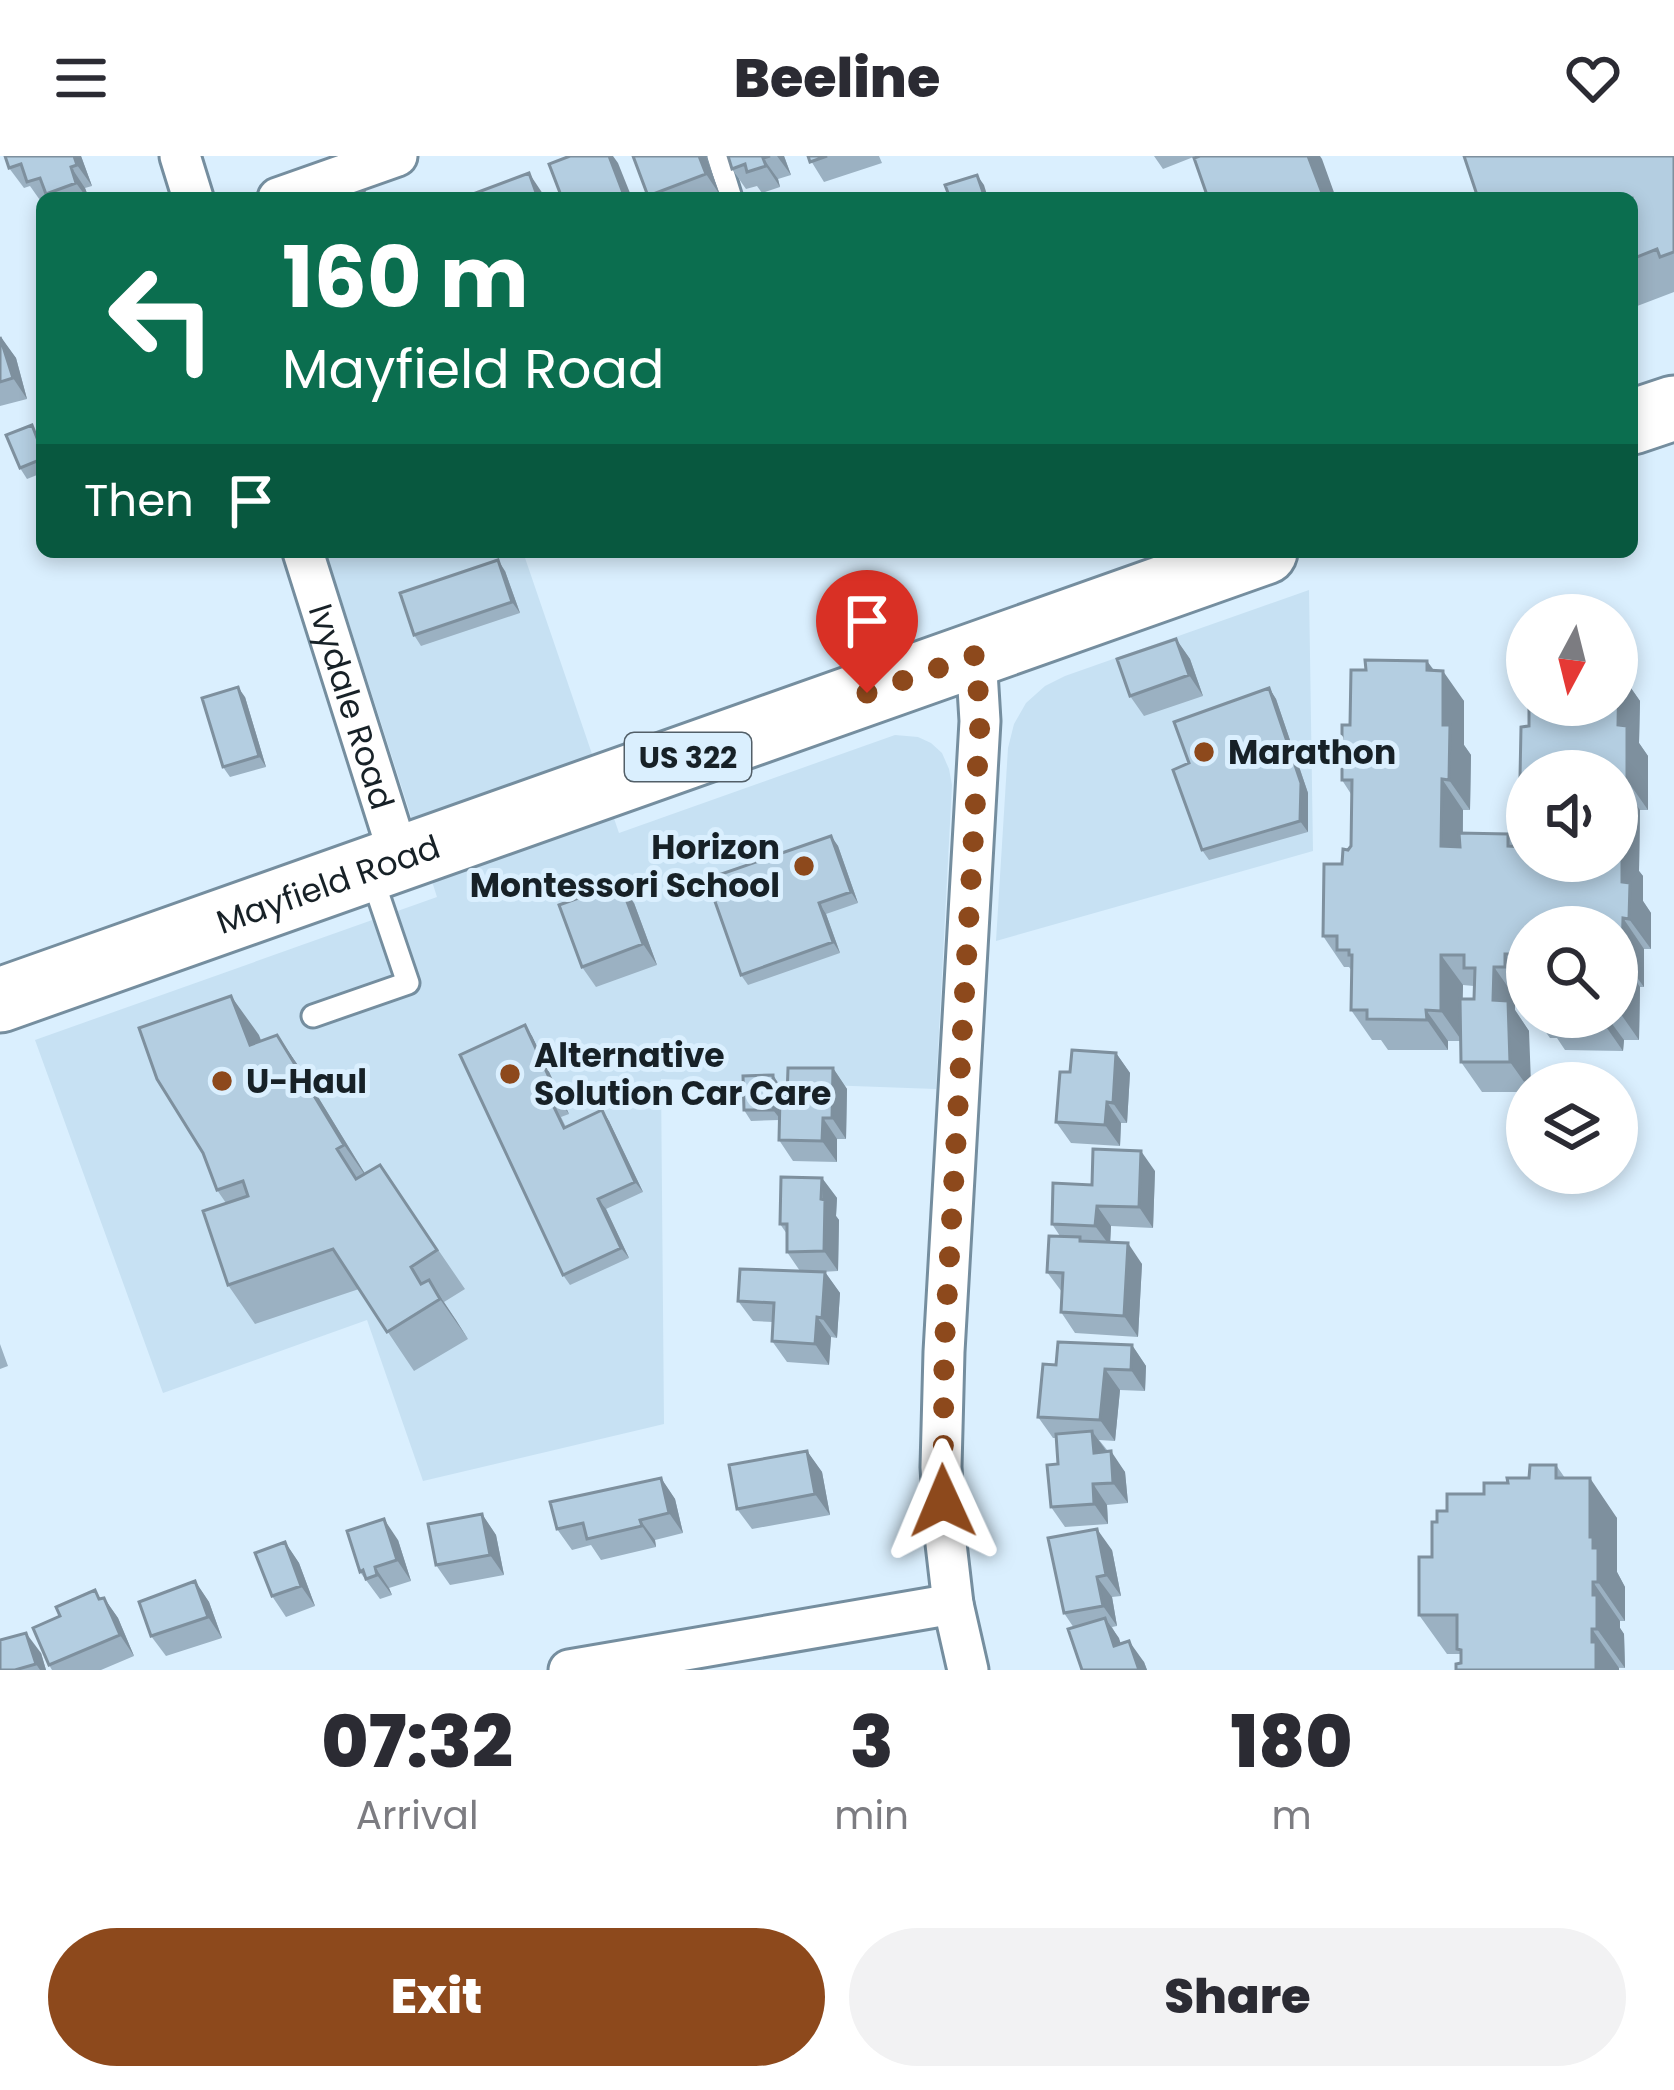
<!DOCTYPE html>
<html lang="en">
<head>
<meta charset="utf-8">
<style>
	body { margin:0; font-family:Poppins,sans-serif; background:#f2f2f3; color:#2b2b33; height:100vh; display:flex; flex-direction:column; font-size:45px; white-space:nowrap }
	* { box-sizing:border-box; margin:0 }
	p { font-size:39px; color:#7c7c81 }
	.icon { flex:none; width:66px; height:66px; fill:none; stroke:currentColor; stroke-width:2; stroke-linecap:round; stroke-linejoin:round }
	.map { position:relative; height:1514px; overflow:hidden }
	.panel { display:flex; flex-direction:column; background:#fff; flex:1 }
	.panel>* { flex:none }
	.banner { position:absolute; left:36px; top:36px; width:1602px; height:366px; border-radius:18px; box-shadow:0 6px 18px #0003; background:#0b6e4f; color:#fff; overflow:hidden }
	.needle { width:78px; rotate:187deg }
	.tools { position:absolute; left:1506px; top:438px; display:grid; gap:24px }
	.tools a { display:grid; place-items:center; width:132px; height:132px; border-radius:50%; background:#fff; box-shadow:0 6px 18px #0003; font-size:60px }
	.pin { position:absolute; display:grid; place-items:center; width:102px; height:102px; color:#fff; margin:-123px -51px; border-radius:50% 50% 50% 0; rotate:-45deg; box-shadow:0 0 12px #0007 }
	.pin .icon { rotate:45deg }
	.me { position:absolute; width:132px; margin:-66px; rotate:359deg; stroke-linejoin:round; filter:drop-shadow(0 0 9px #0008) }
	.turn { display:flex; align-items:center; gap:42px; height:252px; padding:0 48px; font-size:54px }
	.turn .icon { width:156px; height:156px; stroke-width:2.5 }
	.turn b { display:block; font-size:84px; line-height:102px }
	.then { display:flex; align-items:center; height:114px; padding:0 48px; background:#0003; gap:24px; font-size:45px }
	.eta { display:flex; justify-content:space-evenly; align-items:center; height:204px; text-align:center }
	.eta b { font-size:72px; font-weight:800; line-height:84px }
	.button { display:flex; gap:24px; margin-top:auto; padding:24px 48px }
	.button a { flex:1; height:138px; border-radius:72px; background:#8d491c; color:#fff; font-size:48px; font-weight:800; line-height:138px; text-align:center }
	.button a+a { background:#f2f2f3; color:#2b2b33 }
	header { display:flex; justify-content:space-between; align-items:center; height:156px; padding:0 48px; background:#fff; font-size:54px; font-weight:800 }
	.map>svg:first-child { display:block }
	.built { fill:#c7e1f3 }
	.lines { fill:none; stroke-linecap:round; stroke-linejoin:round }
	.lane-casing { stroke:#758e9f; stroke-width:27 }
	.street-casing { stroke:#758e9f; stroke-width:45 }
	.primary-casing { stroke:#758e9f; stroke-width:69 }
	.lane { stroke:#fff; stroke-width:21 }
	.street { stroke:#fff; stroke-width:39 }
	.primary { stroke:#fff; stroke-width:63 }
	.wall { fill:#9bb1c2; fill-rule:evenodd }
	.shaded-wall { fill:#7e909e }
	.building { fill:#b4cee1; stroke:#7e909e; stroke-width:3 }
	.route { stroke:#8d491c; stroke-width:21; stroke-dasharray:0 37.8 }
	.poi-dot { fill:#8d491c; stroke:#daeffe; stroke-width:4.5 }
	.labels { text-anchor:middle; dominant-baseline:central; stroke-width:10; stroke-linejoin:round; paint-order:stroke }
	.shield { fill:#daeffe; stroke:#525f68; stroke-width:3 }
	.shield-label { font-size:30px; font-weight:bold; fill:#172127 }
	.street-label { font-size:33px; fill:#172127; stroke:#daeffe }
	.poi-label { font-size:33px; font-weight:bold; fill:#172127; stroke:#daeffe; text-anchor:start }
</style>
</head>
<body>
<header><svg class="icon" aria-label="menu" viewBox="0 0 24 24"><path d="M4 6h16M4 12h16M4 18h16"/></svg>Beeline<svg class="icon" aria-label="heart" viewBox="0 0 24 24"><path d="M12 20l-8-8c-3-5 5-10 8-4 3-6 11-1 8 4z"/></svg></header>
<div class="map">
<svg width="1674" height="1514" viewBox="0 0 1674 1514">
	<rect width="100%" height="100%" fill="#daeffe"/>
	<path class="built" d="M326 396H523L619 677 895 579 918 581 931 587 942 597 949 613 952 629 936 933 661 923 664 1268 423 1325 367 1164 163 1237 35 884 437 741Z
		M1309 434 1313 695 996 785 1008 592 1014 568 1026 547 1045 530 1065 520Z"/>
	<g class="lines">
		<defs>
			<path id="lane" d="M718 0 731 42
				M313 860 408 827 371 718"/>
			<g id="street">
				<path d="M180 0 193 42"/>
				<path d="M278 42 397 0"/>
				<path id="s1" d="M303 396 400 703"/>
				<path d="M569 1514 953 1448"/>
				<path d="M968 1514 953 1448 945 1379 941 1311 944 1196 980 565 976 499"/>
			</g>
			<g id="primary">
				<path d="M1632 266 1674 252"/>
				<path id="s2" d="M0 844 1265 396"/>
			</g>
		</defs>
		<use href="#lane" class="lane-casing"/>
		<use href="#street" class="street-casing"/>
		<use href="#primary" class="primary-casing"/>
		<use href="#lane" class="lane"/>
		<use href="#street" class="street"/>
		<use href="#primary" class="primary"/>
	</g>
	<path class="wall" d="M5 0H81L92 30 85 32 88 41 91 42H42V47L30 30 24 32 9 12Z
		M633 0H706L720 39 712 42H650Z
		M728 0H784L791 19 778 23 780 31 762 37 757 30 746 33 732 13Z
		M808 0H879L882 7 824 26Z
		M1154 0H1196L1163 13Z
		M1674 0V136L1632 152V42Z
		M0 181 16 202 27 243 0 250Z
		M39 280 42 287V317L27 323 20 312Z
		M505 415 520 457 421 490 414 479Z
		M1176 483 1190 503 1203 540 1144 560 1130 540Z
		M1427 505 1434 514 1464 545V589L1471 599 1470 654H1463V677L1508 678 1517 690 1617 705 1527 615V632L1520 622 1529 570 1619 515 1640 545 1639 587 1648 600V654H1640L1639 715 1643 720V745L1651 757V793H1644V831H1640L1639 884H1624L1623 895 1565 894 1557 882H1550L1535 861H1617V771H1527L1526 841H1515V854L1529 875 1527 936H1482L1461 906V885H1448V894H1388L1381 884H1372L1351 854 1352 815 1349 811H1344L1323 780 1342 708 1351 690V638L1342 624 1350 569 1366 514ZM1463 829 1474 830V843H1462Z
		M1269 532 1276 543 1308 637V676L1209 704 1202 694 1189 607Z
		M245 541 266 611 230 621 223 611Z
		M831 680 838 690 858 747 826 758 840 797 748 829 741 819Z
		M634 747 657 809 596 831 582 811Z
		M231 840 261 885 277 879 304 918 365 1018 380 1009 465 1133 444 1146 468 1183 414 1215 359 1133 255 1168 228 1129 226 1047 217 1034Z
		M532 880 569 958 561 961 566 971 602 954 609 965 643 1036 606 1053 629 1102 570 1129 563 1119Z
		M1116 897 1130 917 1127 967H1121L1120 990 1071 987 1056 966 1070 916Z
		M833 912 847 933 846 983H837V1006L793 1005 779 984V964L751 965 744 954 773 919 780 930V941H787Z
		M1155 1015 1153 1072 1111 1070 1110 1086 1142 1108 1138 1181 1075 1177 1061 1156 1062 1136 1047 1116 1060 1080 1052 1068 1092 1029Z
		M822 1022 837 1042 836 1060 839 1064 838 1115 821 1116H825L840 1137 837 1182 831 1181 829 1209 787 1206 772 1185 773 1166 753 1165 738 1145 800 1115 787 1096V1078L780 1068Z
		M0 1188 8 1210 0 1213Z
		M1132 1189 1146 1210 1145 1235 1120 1234 1115 1285 1099 1284 1125 1316 1128 1347 1107 1349 1108 1368 1065 1371 1051 1351 1058 1308 1056 1282H1053L1038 1261 1056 1209Z
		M807 1295 822 1316 830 1359 752 1373 737 1353Z
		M1556 1309 1565 1322 1617 1362V1416L1625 1431V1465H1620V1472L1624 1478 1625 1512 1461 1507V1498H1447L1419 1459 1432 1401 1437 1366 1447 1355 1484 1338 1508 1327 1529 1322Z
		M661 1322 675 1343 683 1377 655 1384 656 1391 601 1404 591 1389 572 1394 557 1373Z
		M482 1358 496 1379 504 1419 450 1429 436 1409Z
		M398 1384 411 1425 389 1432 392 1439 380 1443 360 1416Z
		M285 1386 299 1407 315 1450 286 1461 272 1440Z
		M1112 1394 1121 1440 1112 1441 1117 1470 1112 1471 1121 1488 1144 1506 1147 1514H1082L1074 1472 1064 1457Z
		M195 1425 209 1446 222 1482 166 1500 151 1480Z
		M95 1434 100 1443 104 1442 118 1462 134 1500 101 1514H52L49 1509 60 1460Z
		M41 1497 46 1514H0Z"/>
	<path class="shaded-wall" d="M74 0H81L92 30 77 9Z
		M609 0H613L618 7 632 42H625Z
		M699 0H706L720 39 706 18Z
		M777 0H784L791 19Z
		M1308 0H1320L1322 3 1336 42H1324Z
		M763 2 778 23 780 31 766 10Z
		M71 11 85 32 89 42H87L76 27Z
		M529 17 543 38 545 42H538Z
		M977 19 984 29 988 42H985Z
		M1 181 16 202 27 243 13 222Z
		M498 404 505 415 520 457 512 446Z
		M1176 483 1190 503 1203 540 1189 519Z
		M1427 505 1443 528V515L1464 545V589L1471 599 1470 654 1449 624 1443 569 1427 514Z
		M1619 515 1640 545 1639 587 1648 600V654L1627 624 1618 569Z
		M238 531 245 541 266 611 259 600Z
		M1269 532 1276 543 1308 637V676L1300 665Z
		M1442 623 1463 654 1462 720 1441 690Z
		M1619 623 1640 654 1639 715 1643 720V745L1651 757V793L1629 763 1622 726 1618 690Z
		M831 680 838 690 858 747 851 736Z
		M620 727 634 747 657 809 643 788Z
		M819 747 826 758 840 797 833 786Z
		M1623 762 1644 793V831L1622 801Z
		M1505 798 1526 828V841L1505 811Z
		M1441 799 1463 829 1462 885 1441 855Z
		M1619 800 1640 831 1639 884 1618 854Z
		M1494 811 1515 841V854L1529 875 1531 927H1527V930L1510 906 1493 844Z
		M231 840 259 879 277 928 250 889Z
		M1426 854 1448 885V894L1427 864Z
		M1602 861H1607L1624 884 1623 895 1602 865Z
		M525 869 532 880 569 958 561 947Z
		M277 879 304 918 372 1029 344 989Z
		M1116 897 1130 917 1127 967 1113 947Z
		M833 912 847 933 846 983 832 962Z
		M773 919 780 930 781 964 773 954Z
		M1107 946 1121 967 1120 990 1105 969Z
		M602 954 609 965 643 1036 635 1026Z
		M823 962 837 983V1006L822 985Z
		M1141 995 1155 1015 1153 1072 1139 1051Z
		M822 1022 837 1042 836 1060 839 1064 838 1115 824 1095Z
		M598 1043 606 1053 629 1102 621 1092Z
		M1097 1050 1111 1070 1110 1090 1095 1070Z
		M1128 1087 1142 1108 1138 1181 1124 1160Z
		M825 1116 840 1137 837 1182 822 1162Z
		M429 1124 456 1164 468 1183 440 1143Z
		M817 1161 831 1181 829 1209 815 1188Z
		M1132 1189 1146 1210 1145 1235 1131 1214Z
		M1105 1213 1120 1234 1115 1285 1100 1264Z
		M1092 1275 1107 1296 1094 1297Z
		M807 1295 822 1316 830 1359 815 1338Z
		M1111 1295 1125 1316 1128 1347 1113 1327Z
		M661 1322 675 1343 683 1377 669 1357Z
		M1590 1322 1617 1362V1416L1625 1431V1465L1598 1426 1590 1381Z
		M1093 1328 1107 1349 1108 1368 1094 1348Z
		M482 1358 496 1379 504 1419 490 1399Z
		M384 1363 398 1384 411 1425 397 1404Z
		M640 1364 655 1384 656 1391 642 1370Z
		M1097 1373 1112 1394 1121 1440 1106 1419Z
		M285 1386 299 1407 315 1450 301 1430Z
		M375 1411 389 1432 392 1439 377 1419Z
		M1097 1421 1112 1441 1117 1470 1103 1450Z
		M195 1425 209 1446 222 1482 208 1461Z
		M1593 1426 1620 1465V1472L1624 1478 1625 1512 1597 1473Z
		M104 1442 118 1462 134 1500 120 1479Z
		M1105 1462 1119 1482 1128 1511 1114 1490Z
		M1592 1473 1619 1512V1514H1596Z
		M26 1477 41 1497 46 1514H40L36 1508Z
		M1129 1485 1144 1506 1147 1514H1139Z"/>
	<path class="building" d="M5 0H74L77 9 71 11 76 27 46 38 40 22 27 26 21 8 9 12Z
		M570 0H609L625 42H562L549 8Z
		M633 0H699L706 18 648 40Z
		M728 0H770L763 2 766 10 747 16 745 8 732 13Z
		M808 0H827L810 6Z
		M1200 0H1308L1324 42H1208L1194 2Z
		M1464 0H1674V96L1660 101 1657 93 1632 103V42H1478Z
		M529 17 538 42H474L473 38Z
		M977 19 985 42H950L945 29Z
		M364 35 366 42H345Z
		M0 181 13 222 0 226Z
		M32 269 42 295V303L20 312 6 279Z
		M498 404 512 446 414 479 400 437Z
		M1176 483 1189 519 1130 540 1117 503Z
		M1365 504 1427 505V514L1443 515V569H1450L1449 624 1442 623 1441 690 1460 691 1459 677 1508 678V690L1527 691V705H1617V615H1527V623L1520 622 1521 571 1529 570V549H1617V515H1619L1618 569 1627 570V624L1619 623 1618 690H1622V726L1630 727 1629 763 1623 762 1622 801 1619 800 1618 854 1617 771H1527V798H1505V811H1494L1493 844 1508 845 1510 906H1461L1460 843H1474L1475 812H1464V799H1441V855L1426 854 1427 864 1367 863V854H1351L1352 799H1349V794H1337V780H1323L1324 708H1342L1343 693 1348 694 1351 690 1352 624H1342V569H1350L1351 514H1366Z
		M238 531 259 600 223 611 202 542Z
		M1269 532 1301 627 1300 665 1202 694 1173 614 1189 607 1174 566Z
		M831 680 851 736 819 747 833 786 741 819 707 723Z
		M620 727 643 788 582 811 559 749Z
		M231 840 250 889 277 879 344 989 337 993 356 1023 380 1009 437 1094 411 1111 421 1128 429 1124 440 1143 387 1176 333 1093 228 1129 203 1055 248 1040 243 1025 217 1034 203 997 157 923 139 872Z
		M1544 861H1602V865L1544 863Z
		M525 869 561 947 554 951 564 972 602 954 635 1026 598 1043 621 1092 563 1119 460 899Z
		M1072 894 1116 897 1113 947 1107 946 1105 969 1056 966 1060 916H1070Z
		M788 912H833L832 962H823L822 985 779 984 780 941H787Z
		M773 919V954H744L743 920Z
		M1093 993 1141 995 1139 1051 1097 1050 1095 1070 1052 1068 1053 1027 1092 1029Z
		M781 1021 822 1022 821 1043 825 1044 824 1095 787 1096V1068H780Z
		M1049 1080 1080 1081V1085L1128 1087 1124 1160 1061 1156 1063 1117 1047 1116Z
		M740 1113 825 1116 822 1162 817 1161 815 1188 772 1185 774 1147 738 1145Z
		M1058 1186 1132 1189 1131 1214 1105 1213 1100 1264 1038 1261 1043 1208 1056 1209Z
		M1092 1275 1094 1297 1111 1295 1113 1327 1093 1328 1094 1348 1051 1351 1047 1309 1058 1308 1056 1278Z
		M807 1295 815 1338 737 1353 729 1309Z
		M1530 1309H1556V1322H1590V1381H1593V1392H1598V1426H1593V1439H1597V1473H1592V1486H1596V1514H1456V1508L1461 1507V1494L1457 1493V1459H1419V1401H1432V1366H1437V1355H1447V1338H1484V1327H1508L1507 1322H1529Z
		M661 1322 669 1357 640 1364 642 1370 587 1383 583 1367 557 1373 550 1346Z
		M482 1358 490 1399 436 1409 428 1368Z
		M384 1363 397 1404 375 1411 377 1419 366 1423 363 1414 360 1416 347 1375Z
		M1097 1373 1106 1419 1097 1421 1103 1450 1064 1457 1048 1382Z
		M285 1386 301 1430 272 1440 255 1397Z
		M195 1425 208 1461 151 1480 139 1446Z
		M95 1434 99 1443 104 1442 120 1479 49 1509 33 1472 60 1460 56 1451Z
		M1105 1462 1114 1490 1129 1485 1139 1514H1082L1068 1473Z
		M26 1477 36 1508 15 1514H0V1484Z"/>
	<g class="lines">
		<path class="route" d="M867 537 976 499 980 566 944 1196 943 1345"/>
	</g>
	<g class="poi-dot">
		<circle cx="1204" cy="596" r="12"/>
		<circle cx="804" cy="710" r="12"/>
		<circle cx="510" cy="918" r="12"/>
		<circle cx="222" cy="925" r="12"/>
	</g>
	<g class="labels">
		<rect class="shield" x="625" y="577" width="126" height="48" rx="9"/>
		<g class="shield-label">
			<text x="688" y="601">US 322</text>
		</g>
		<g class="street-label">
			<text stroke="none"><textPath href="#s1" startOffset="162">Ivydale Road</textPath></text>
			<text stroke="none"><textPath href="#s2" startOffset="348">Mayfield Road</textPath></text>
		</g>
		<g class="poi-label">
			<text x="1228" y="596">Marathon</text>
			<text x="780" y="691" text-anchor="end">Horizon<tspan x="780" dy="38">Montessori School</tspan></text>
			<text x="534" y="899">Alternative<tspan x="534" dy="38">Solution Car Care</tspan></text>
			<text x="246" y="925">U-Haul</text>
		</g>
	</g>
</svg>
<div class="tools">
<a><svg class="needle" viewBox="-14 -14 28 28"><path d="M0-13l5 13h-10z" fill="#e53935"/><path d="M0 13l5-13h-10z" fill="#7c7c81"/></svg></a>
<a><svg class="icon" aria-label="sound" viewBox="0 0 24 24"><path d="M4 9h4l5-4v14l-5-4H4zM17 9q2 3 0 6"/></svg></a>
<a><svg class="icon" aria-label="search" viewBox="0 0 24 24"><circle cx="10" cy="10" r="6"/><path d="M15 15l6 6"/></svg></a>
<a><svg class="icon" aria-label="layers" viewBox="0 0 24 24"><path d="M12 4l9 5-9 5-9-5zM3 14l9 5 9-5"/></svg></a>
</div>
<div class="pin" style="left:867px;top:537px;background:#d93025"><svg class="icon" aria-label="arrive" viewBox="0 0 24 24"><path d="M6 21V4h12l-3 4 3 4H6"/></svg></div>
<svg class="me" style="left:943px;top:1345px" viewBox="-20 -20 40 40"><path d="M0-17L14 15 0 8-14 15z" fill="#8d491c" stroke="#fff" stroke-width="4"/></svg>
<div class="banner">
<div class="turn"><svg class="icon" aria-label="left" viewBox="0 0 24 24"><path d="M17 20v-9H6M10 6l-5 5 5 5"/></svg><div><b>160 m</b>Mayfield Road</div></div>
<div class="then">Then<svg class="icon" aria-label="arrive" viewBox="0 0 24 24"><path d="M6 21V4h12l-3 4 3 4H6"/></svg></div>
</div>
</div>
<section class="panel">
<div class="eta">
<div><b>07:32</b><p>Arrival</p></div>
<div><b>3</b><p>min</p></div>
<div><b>180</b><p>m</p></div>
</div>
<div class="button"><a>Exit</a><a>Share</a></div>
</section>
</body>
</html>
